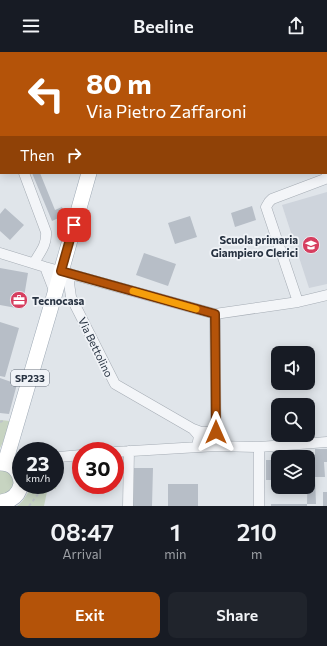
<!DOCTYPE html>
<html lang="en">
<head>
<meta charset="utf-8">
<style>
	body { margin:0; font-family:Commissioner,sans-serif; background:#20242c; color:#f1f3f6; height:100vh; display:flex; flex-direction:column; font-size:15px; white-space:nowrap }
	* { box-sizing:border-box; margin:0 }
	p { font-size:13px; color:#9ea1a6 }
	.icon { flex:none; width:22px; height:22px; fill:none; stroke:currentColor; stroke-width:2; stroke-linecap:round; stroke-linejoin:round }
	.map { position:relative; height:454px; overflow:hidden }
	.details { display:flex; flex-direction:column; background:#171b24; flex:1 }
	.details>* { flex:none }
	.top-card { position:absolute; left:0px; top:0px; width:327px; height:122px; box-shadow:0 2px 10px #0003; background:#b45309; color:#fff; overflow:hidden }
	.fabs { position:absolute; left:271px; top:294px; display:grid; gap:8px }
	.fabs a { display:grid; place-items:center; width:44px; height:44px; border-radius:8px; background:#171b24; box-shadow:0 2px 10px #0003; font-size:20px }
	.speed { position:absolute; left:12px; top:390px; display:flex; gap:8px; font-size:20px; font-weight:700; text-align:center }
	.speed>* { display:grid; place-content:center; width:52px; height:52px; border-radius:50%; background:#171b24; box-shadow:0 2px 10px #0003; line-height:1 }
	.speed small { font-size:10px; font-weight:400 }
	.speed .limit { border:6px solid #d22; background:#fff; color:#111 }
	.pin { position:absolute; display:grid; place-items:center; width:34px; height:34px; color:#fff; margin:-17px; border-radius:8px; box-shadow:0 2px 6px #0006 }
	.me { position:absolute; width:44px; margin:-22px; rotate:0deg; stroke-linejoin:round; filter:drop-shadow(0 0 3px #0008) }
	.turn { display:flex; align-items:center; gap:14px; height:84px; padding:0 20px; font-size:18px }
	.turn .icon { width:52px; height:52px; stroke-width:2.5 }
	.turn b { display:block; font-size:28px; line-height:34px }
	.then { display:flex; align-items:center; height:38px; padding:0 20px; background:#0003; gap:8px; font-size:15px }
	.eta { display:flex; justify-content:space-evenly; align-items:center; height:68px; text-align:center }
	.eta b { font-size:24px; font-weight:600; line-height:28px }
	.action { display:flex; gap:8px; margin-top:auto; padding:8px 20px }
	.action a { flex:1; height:46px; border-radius:8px; background:#b45309; color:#fff; font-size:16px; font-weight:600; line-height:46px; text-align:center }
	.action a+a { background:#20242c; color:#f1f3f6 }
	header { display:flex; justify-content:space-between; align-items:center; height:52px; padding:0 20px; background:#171b24; font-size:18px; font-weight:600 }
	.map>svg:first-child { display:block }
	.built { fill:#ced4dc }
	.green { fill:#c7d4c1 }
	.building { fill:#b7bec7 }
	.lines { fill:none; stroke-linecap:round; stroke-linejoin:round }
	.street-casing { stroke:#a5acb4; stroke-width:11 }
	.primary-casing { stroke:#9faab6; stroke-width:16 }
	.path { stroke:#bec3c9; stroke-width:2; stroke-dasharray:3 3; stroke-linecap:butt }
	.street { stroke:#f3f5f8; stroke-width:10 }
	.primary { stroke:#fff; stroke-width:15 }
	.route-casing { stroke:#753606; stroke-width:10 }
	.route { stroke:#b45309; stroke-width:7 }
	.slow { stroke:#f59e0b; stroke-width:7 }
	.labels { text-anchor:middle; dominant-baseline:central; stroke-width:3.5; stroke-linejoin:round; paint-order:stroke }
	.shield { fill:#f0f3f7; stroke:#646d78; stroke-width:1 }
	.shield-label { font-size:10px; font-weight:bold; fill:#283342 }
	.poi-label { font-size:11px; font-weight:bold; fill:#283342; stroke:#f0f3f7; text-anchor:end }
	.street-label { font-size:11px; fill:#283342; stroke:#f0f3f7 }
</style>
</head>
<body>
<header><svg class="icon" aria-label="menu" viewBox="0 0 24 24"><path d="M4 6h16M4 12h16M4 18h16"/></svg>Beeline<svg class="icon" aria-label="share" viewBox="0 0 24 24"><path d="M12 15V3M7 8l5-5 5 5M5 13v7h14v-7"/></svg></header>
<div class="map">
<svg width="327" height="454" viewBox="0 0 327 454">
	<rect width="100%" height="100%" fill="#e0e5ea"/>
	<path class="built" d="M327 140V232L309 236 282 153Z"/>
	<path class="green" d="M0 368 10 369 3 390 0 396Z
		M3 418 11 421 14 433C11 439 8 443 0 442V419Z
		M55 422 56 437 48 435 44 454H17C25 449 27 440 33 433H55Z"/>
	<path class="building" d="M32 121H40L55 158 62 155 65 163 52 169Z
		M252 154 256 168 235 175 231 161Z
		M5 156 24 173 10 188 0 179V162Z
		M190 164 197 185 175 192 168 171Z
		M144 201 176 212 168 234 136 223Z
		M0 216 28 221 22 257 0 253Z
		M0 270 19 276 5 325 0 324Z
		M0 326 17 332 9 362 0 361Z
		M315 397H327V410H324L325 425H315L316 452H307L308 408H315Z
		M266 408H278V428H266Z
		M134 416H153L152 454H133Z
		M168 432H198V454H168Z
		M323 440H327V454H323Z
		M271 452H307V454H271Z"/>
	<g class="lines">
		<defs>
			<path id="street" d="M326 52 327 51
				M0 59 1 62
				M326 106 327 109
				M24 121 46 180C47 193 40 200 34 211
				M0 201 45 215 215 262 298 250 327 243
				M45 215 55 241
				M71 222 69 231 71 245 115 332 193 377 199 384 197 395
				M298 250 266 155 269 150 272 147 325 127 327 123
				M215 262 216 394
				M193 377 201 380H215
				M259 395V454
				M115 400 216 394 259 395 327 390
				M55 407 59 405 81 403
				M128 454 129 399"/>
			<path id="primary" d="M124 1V0
				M0 411C12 411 20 419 21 431
				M5 411 55 241 89 121
				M0 450C12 449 19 443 21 432"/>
		</defs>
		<use href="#street" class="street-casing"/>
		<use href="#primary" class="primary-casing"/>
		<path class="path" d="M0 370 5 368
			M29 454 45 433"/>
		<use href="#street" class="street"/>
		<use href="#primary" class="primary"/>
	</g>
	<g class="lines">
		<defs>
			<path id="route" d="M74 173 61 219 215 262 216 380"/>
		</defs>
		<use href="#route" class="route-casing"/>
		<use href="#route" class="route"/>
		<path class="slow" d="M133 239 196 257"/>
	</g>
	<defs>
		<symbol id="school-disc" viewBox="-11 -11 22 22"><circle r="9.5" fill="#d63e5f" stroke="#f0f3f7"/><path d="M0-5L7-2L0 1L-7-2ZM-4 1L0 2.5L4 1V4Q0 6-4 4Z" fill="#fff"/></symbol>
		<symbol id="office-disc" viewBox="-11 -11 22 22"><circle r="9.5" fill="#d63e5f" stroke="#f0f3f7"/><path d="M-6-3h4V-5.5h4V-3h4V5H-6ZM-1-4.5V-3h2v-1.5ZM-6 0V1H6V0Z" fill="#fff"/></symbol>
	</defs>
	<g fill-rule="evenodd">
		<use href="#school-disc" x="301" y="183" width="20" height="20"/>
		<use href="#office-disc" x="9" y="238" width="20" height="20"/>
	</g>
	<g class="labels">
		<rect class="shield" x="11" y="318" width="38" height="16" rx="3"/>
		<g class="shield-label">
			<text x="30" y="326">SP233</text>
		</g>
		<g class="poi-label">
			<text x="298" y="187">Scuola primaria<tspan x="298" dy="13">Giampiero Clerici</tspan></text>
			<text x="32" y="248" text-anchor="start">Tecnocasa</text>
		</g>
		<g class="street-label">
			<text transform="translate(96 295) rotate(64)">Via Bettolino</text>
		</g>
	</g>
</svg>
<div class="fabs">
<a><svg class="icon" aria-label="sound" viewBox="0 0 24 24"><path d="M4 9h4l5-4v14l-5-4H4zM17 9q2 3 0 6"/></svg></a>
<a><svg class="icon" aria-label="search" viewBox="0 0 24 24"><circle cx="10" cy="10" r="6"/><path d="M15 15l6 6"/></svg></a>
<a><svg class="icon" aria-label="layers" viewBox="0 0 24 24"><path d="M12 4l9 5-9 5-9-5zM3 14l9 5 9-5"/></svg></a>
</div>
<div class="speed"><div>23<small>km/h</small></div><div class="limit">30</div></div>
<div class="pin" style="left:74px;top:173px;background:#d93025"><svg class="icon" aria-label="arrive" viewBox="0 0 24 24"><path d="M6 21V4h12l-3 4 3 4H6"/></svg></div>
<svg class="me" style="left:216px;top:380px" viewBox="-20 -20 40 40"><path d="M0-17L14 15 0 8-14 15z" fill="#b45309" stroke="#fff" stroke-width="4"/></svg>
<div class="top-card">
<div class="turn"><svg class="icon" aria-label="left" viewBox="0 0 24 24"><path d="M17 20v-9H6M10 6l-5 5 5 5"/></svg><div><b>80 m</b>Via Pietro Zaffaroni</div></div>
<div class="then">Then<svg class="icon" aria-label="right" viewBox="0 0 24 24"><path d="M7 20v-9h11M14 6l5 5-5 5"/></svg></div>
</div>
</div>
<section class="details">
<div class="eta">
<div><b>08:47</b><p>Arrival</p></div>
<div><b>1</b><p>min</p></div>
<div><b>210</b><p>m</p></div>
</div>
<div class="action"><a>Exit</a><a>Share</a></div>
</section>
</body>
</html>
